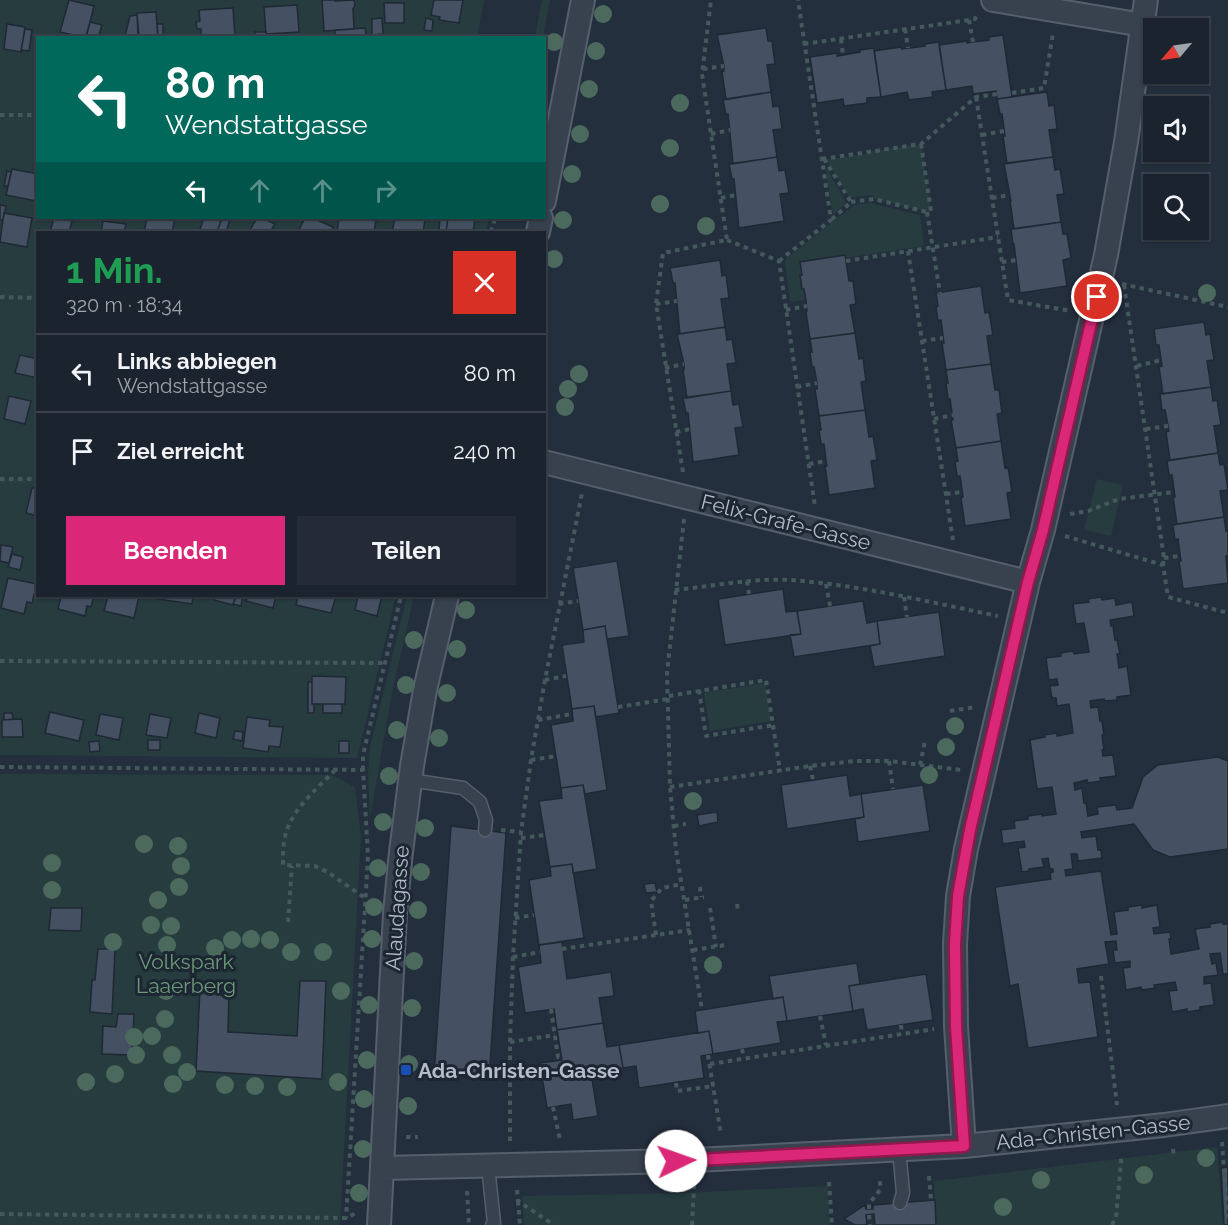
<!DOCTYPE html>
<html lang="de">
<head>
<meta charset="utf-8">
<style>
	body { margin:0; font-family:Raleway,sans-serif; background:#242b36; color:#f1f3f6; height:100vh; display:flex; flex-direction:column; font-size:22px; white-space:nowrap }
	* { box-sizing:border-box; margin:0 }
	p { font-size:20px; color:#a0a4aa }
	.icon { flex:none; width:33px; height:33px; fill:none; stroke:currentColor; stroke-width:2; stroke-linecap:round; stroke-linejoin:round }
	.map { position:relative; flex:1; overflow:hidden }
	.drawer { position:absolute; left:36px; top:231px; width:510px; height:366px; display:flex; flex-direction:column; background:#1b232e; border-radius:0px; box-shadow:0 2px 4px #0004,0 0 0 2px #39404a }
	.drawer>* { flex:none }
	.guide { position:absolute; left:36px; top:36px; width:510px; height:183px; border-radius:0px; box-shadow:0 2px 4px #0004,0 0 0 2px #39404a; background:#00695c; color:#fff; overflow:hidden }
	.needle { width:39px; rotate:241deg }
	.fabs { position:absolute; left:1143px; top:18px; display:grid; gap:12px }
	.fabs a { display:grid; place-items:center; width:66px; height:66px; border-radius:0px; background:#1b232e; box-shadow:0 2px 4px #0004,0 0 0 2px #39404a; font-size:30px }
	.pin { position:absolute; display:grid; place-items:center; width:51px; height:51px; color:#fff; margin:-26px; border:3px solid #fff; border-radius:50%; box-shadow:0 2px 6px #0007 }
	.me { position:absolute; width:66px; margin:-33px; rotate:87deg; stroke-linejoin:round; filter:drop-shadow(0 0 4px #0008) }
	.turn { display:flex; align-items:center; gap:21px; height:126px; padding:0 30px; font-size:27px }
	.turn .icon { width:78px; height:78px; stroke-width:2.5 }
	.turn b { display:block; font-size:42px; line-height:51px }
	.lanes { display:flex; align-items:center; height:57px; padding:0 30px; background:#0003; justify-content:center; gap:30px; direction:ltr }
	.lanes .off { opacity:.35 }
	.round { display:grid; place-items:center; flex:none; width:63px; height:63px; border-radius:0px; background:#242b36 }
	.summary { display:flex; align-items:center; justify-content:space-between; height:102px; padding:0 30px }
	h1 { font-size:36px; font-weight:700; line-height:45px; color:#1e9e55 }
	.cta { display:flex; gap:12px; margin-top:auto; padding:12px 30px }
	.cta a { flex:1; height:69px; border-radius:0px; background:#db2777; color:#fff; font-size:24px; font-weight:700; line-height:69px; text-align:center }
	.cta a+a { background:#242b36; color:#f1f3f6 }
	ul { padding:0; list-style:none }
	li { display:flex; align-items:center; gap:18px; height:78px; padding:0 30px; border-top:2px solid #39404a }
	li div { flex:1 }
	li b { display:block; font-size:22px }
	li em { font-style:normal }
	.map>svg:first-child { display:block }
	.green { fill:#263c3f }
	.building { fill:#455162; stroke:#1f2835; stroke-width:1.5 }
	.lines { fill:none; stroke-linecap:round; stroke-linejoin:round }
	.lane-casing { stroke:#565f6c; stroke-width:15 }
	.street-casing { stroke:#565f6c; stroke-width:26 }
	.path { stroke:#44595c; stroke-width:4; stroke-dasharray:4.5 4.5; stroke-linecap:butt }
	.lane { stroke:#38414e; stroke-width:12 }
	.street { stroke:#38414e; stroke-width:22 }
	.tree { fill:#4b6a5d }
	.route-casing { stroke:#8e194d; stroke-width:15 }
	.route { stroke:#db2777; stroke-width:10 }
	.transit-dot { fill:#1a4fb4; stroke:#1d2633; stroke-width:2 }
	.labels { text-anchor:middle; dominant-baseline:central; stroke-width:6; stroke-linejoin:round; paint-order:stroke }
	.street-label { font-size:21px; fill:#b4bcc9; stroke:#1d2633 }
	.park-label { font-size:21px; fill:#6b9a76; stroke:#1d2633 }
	.poi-label { font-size:21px; font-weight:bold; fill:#b4bcc9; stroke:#1d2633; text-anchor:start }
</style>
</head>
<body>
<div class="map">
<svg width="1228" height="1225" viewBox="0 0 1228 1225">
	<rect width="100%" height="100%" fill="#242f3e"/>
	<path class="green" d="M0 0H484L477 37 38 38V218H489L486 232H38V596H396L357 758 0 755Z
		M542 0H550L543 37H535Z
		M921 144 931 211 927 212 874 199 873 195 850 198 826 160 867 154V152Z
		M825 165 846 203 833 215Z
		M870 203 920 215 924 246 845 258V255L800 262 806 300 792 302 790 301 785 262 787 258 854 205Z
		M1097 479 1123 485 1111 536 1084 530Z
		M407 596H414L392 693 370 819 368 774 370 747Z
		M765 683 771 721 710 731 704 693Z
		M0 774 332 775 355 787 361 836 340 1225H0Z
		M1217 1147 1223 1225H936L934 1181Z
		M827 1186 830 1225H524L522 1196 684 1193Z"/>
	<path class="building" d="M69 0 94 6 86 38 60 32Z
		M322 0H335V1L354 0 355 5 353 9 354 29 324 31Z
		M434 0H463L459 23 439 20 440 17 431 15Z
		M384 3H404V23H385Z
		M297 5 299 32 266 34 264 7Z
		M233 8 235 38H201V29H197L196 22 200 21 199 10Z
		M156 12 158 38H139L137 13Z
		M137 15 138 35 125 36 130 16Z
		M382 18 383 34 372 35V19Z
		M426 18 433 20 432 31 424 30Z
		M90 22 102 25 98 38 86 36Z
		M7 24 25 27 21 52 4 49Z
		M157 24H163V36H158Z
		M365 28 366 35 335 37V30Z
		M766 28 768 41H772L775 64 767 65 771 92 726 99 722 72 724 71V66L717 35Z
		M25 29 32 30 29 51 21 50Z
		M255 32H266V38H255Z
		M1003 35 1012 97 997 99 996 91 973 94 972 86 946 90 939 45 967 41V43L973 42 989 40V37Z
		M939 42 946 90 932 92 933 97 909 100 907 92 881 97 874 51 901 47 902 49 925 46V44Z
		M874 48 881 97 867 98V103L844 106 843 99 817 103 810 57 837 53V56L860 52V50Z
		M771 92 773 107 779 106 782 129 773 130 777 157 733 164 728 114 726 115 723 100Z
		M1047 92 1049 106 1054 105 1057 129 1049 130 1053 157 1007 163 1003 136H1005L1002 114H1000L997 99Z
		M777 157 779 171 785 170 789 193 780 194 784 221 739 228 734 179H732L729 164Z
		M1053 157 1055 170 1060 169 1064 194 1057 195 1061 222 1014 229 1010 201H1011L1004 164Z
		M12 169 38 174V194L36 201 6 195Z
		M7 171 11 172 8 186H4Z
		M0 205 6 206 3 220H0Z
		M4 213 32 218 27 247 0 242Z
		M54 218H60L72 221 69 232H50Z
		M147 218H175L172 232H144Z
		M204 218H211L221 221 217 232H199Z
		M222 218 230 219 226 232 218 229Z
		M257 218H263L275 224 270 232H249Z
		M305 218H313L333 227 331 232H298Z
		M339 218H362L376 220 374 232H337Z
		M395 218H413L425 220 423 232H392Z
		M440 218H448L446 232 439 231Z
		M448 218 475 219 473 232H446Z
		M103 221 126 224 124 232H101Z
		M1061 222 1063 234H1067L1071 258 1063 260 1067 286 1020 293 1014 244H1013L1011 229Z
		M845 255 849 281H853L856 304 850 305 855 333 810 339 806 312 807 311 806 300 804 289H802L800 275H802L800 262Z
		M720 260 722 276 726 275 729 298 721 299 725 327 680 334 675 283H673L670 268Z
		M981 286 985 313 989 312 993 335 987 336 991 364 946 370 942 343H944L941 320 938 321 936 307 938 306 936 293Z
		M1204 322 1206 335 1210 334 1214 360 1207 361 1211 387 1163 394 1159 367 1162 366 1159 345H1156L1154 329Z
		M725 327 727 340 732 339 736 363 727 364 731 391 687 398 683 370H684V364L677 334Z
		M855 333 859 359 863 358 866 381 861 382 865 410 819 416 815 389H817V383L814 367H812L810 352H812L810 339Z
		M20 355 38 359V378L15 373Z
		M991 364 995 390H999L1002 413 997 414 1001 441 956 448 951 420H953L950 399H948L946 383H948L946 370Z
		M1211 387 1213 401 1217 400 1221 425 1214 426 1218 453 1170 460 1166 432 1169 431 1165 410H1162L1160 394Z
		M731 391 733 405 739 404 743 427 735 428 739 455 693 462 688 413H686L683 398Z
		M9 396 31 401 25 424 4 419Z
		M865 410 869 437 873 436 877 460 871 461 875 488 829 495 825 466H827L826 461 824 444H821L819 430H821L819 416Z
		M1001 441 1005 468 1008 467 1012 492 1007 493 1011 519 965 526 961 498 963 497 960 476H957L955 462 958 461 956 448Z
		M1218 453 1220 465 1224 464 1228 490 1220 491 1224 517 1177 524 1173 497H1175L1172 475H1169L1167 461Z
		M32 488 38 489V516L26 513Z
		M1224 517 1226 531 1228 530V556H1226L1228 583 1183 589 1179 561H1181L1178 539 1175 540 1173 525Z
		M1 545 13 547 9 563 0 561Z
		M12 554 23 557 20 570 8 567Z
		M617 561 629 636 607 639 605 626 583 630 573 568Z
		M8 578 37 584 32 603 27 602 24 614 1 608Z
		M783 589 786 612 797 611 801 634 725 645 718 599Z
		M61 596H94L91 607 87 606 85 616 58 609Z
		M108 596H139L134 618 104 611Z
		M159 596H193L192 604 158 599Z
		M215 596H236L233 605 214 600Z
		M236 596H243L241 606 233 604Z
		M248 596H276L273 608 246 601Z
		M298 596H336L331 613 296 605Z
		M358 596H382L377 616 355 610Z
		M1101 597 1102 600 1115 598 1116 605 1132 602 1134 616 1110 620 1111 626H1113L1115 640H1117L1120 654H1117L1119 668 1127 666 1131 695 1117 697V700L1105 701 1104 699 1090 701 1091 708 1098 707 1100 721H1102L1104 735H1102L1104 750H1102L1103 756 1113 755 1116 776 1100 778 1101 781 1088 783 1087 780 1074 783 1075 790 1082 788 1084 803H1086L1088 816 1098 814 1097 807 1116 805 1117 810 1132 808 1143 777 1158 765 1218 757 1228 761V849L1170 857 1153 850 1134 824 1081 832 1082 838 1096 836 1098 850H1101L1102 858 1078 861 1077 854H1071L1073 869 1065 870 1066 876 1101 871 1111 935 1117 934 1114 912 1128 910V907L1142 905V908L1157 905 1160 927 1153 928 1154 934 1170 932 1171 939H1169L1171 954 1199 949 1195 929 1210 927V924L1223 922V924H1228V974H1223L1220 953 1210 954 1212 964 1216 963 1218 975 1204 977V984L1211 983 1214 1005 1200 1007V1010L1187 1012V1009L1172 1012 1169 991 1177 990 1175 982 1154 985 1155 988 1142 990 1141 987 1126 990 1123 968 1130 967V961L1115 963 1113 950H1117L1116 941 1105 942 1109 964 1077 969 1079 983 1090 982 1098 1037 1028 1048 1018 984 1010 986 995 887 1051 879 1050 873 1053 872V869H1050L1048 858 1042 859 1044 867 1029 869V871L1022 872 1018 848 1025 847 1024 841 1003 844 1001 830 1015 828 1014 821 1028 819V816L1042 814V816L1056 814 1052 787 1037 789 1030 740 1045 737 1044 735 1057 733V736L1073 733 1069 704 1057 706 1056 698H1052L1050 686 1058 685 1057 679 1049 680 1046 658 1061 656V653L1073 651 1074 654 1089 652 1084 623 1076 624 1073 604 1089 602 1088 599Z
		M863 601 867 623 877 621 880 644 794 657 790 635 801 634 797 611Z
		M939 612 945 656 874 667 870 646 880 644 877 621Z
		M605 626 619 713 596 717 594 706 572 709 562 645 584 642 583 630Z
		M312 676 346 677 345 704H312Z
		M308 682H312V704H314V713H308Z
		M323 704H342V713H323Z
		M594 706 607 790 585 794 583 785 561 788 551 725 573 721 572 709Z
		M50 712 84 720 79 741 45 733Z
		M4 713H12L13 719 4 720Z
		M199 713 220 718 216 738 195 733Z
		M100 714 123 718 119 740 96 735Z
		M150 714 171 718 167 738 146 735Z
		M247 717 270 720 269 726 283 727 280 747 269 746 268 752 243 748Z
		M22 719 23 737H2V720Z
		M235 731 243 732 242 741 233 739Z
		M148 740H160V750H148Z
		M99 741 100 751 90 752 89 742Z
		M339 741H349V753H339Z
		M847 775 850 796 861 794 864 817 787 829 781 785Z
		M583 785 597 869 573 873 572 864 550 867 539 801 562 798 561 788Z
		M923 785 930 831 858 842 855 819 864 817 861 794Z
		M717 812 718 822 699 826 697 815Z
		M451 826 506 833 489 1079 434 1075Z
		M572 864 584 938 539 945 529 880 551 876 550 867Z
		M655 883 657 892 646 893 644 884Z
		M51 908H82L81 931 49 930Z
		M562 942 567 979 611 972 614 996 599 998 603 1023 557 1030 554 1009 525 1013 518 967 541 963 539 945Z
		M98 949H115L112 1014 90 1012 92 980H95Z
		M857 963 860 984 849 986 853 1011 787 1021 783 997 773 999 769 976Z
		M926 974 933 1020 867 1030 863 1009 853 1011 849 986Z
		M300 981H326L322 1079 196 1071 200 989H229L228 1032 297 1036Z
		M783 997 787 1021 777 1022 781 1043 713 1054 709 1031 698 1033 695 1011Z
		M118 1014H134L132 1055 102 1054 103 1026 116 1027Z
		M603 1023 607 1047 619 1045 623 1068 591 1073 598 1116 573 1120 571 1104 547 1108 540 1063 562 1060 557 1030Z
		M709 1031 713 1054 701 1056 704 1078 639 1088 636 1066 623 1068 619 1045Z
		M1228 1167V1225H1224L1221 1168Z
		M935 1200 936 1225H875L874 1214 866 1215 867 1225H855L844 1219 865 1205 866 1209H873V1205Z"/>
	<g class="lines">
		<defs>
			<path id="lane" d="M410 780 463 788 480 802 486 820 485 830
				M899 1149 903 1193 900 1203
				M488 1166 494 1223 492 1225"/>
			<path id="street" d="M993 0 1143 25
				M544 201 583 0
				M538 232 541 218
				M544 462 1028 582
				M964 1146 956 1026 955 944 958 896 966 849 1028 582 1043 530 1106 255 1126 142 1146 0
				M382 1168 676 1161 964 1146 1164 1125 1228 1116
				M379 1225 395 913 401 852 412 766 425 690 447 596"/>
		</defs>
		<use href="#lane" class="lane-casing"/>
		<use href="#street" class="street-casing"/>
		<path class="path" d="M969 20 973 42
			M905 29 908 48
			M841 39 843 55
			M804 44 969 20 975 19 977 13
			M703 69 724 66
			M1012 93 1044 88 1053 33
			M976 97 1008 300 1071 311
			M0 115H38
			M711 134 730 130
			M982 135 1004 131
			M921 144 931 211 927 212 940 293
			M822 159 921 144 976 97 997 94
			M824 159 851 202 832 219
			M721 198 736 195
			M992 198 1010 195
			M851 202 874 199 927 212
			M491 232 495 218
			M727 240 779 261 815 507
			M908 251 953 540
			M779 261 831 220 798 0
			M846 261 998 237
			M1002 262 1017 260
			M1122 284 1228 307
			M1124 285 1164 558 1163 565
			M0 297 38 298
			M656 304 677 301
			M786 310 807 306
			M922 341 943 338
			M1137 366 1161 360
			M665 368 684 364
			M797 387 817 383
			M934 419 953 415
			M1146 429 1168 426
			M676 432 690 429
			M809 464 826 461
			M683 472 656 304 663 253 727 240 702 74 711 0
			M0 479H38
			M946 494 962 492
			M1070 514 1088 511 1119 499 1174 492
			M684 519 667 673 670 787 676 850 702 1010
			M1065 536 1163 565 1168 597 1228 613
			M1164 558 1180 556
			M747 581 749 594
			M826 584 830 606
			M675 590C713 586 752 578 790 580 860 585 929 602 998 616
			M904 597 907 617
			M559 604 578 601
			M0 661 386 663
			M545 680 566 676
			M699 690 706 736 774 725
			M669 696 766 680 780 771
			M618 707 668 699
			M950 711 976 707
			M538 720 572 714
			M531 760 556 756
			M889 761 893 789
			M920 765 925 741
			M810 766 813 780
			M0 767 363 770 368 856 346 1218
			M335 770C315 791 288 812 284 842 283 849 283 857 283 865L315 866 329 873 365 898
			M363 770V755L401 596
			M670 787 810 766 855 761H889L961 770
			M674 826 686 824
			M501 830 521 832
			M521 838 545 835
			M700 887 701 897
			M685 900 704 897
			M737 904 738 911
			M710 908 716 947
			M515 918 534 915
			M288 922 292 866
			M656 935 651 901 662 888 682 884
			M562 949 690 930
			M693 950 726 945
			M513 957 540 952
			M1101 976 1117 1105
			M551 1009 558 1057H561
			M820 1016 826 1045
			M901 1025 902 1034
			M510 1042 555 1035
			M742 1049 744 1058
			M708 1055 721 1135
			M710 1064 934 1029
			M676 1083 677 1091 714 1086
			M553 1107 560 1140
			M406 1137H418
			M510 1141V1042L513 957 521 832 531 760 545 680 582 493
			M1222 1142 1228 1221
			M1173 1149 1174 1157
			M929 1176 931 1200
			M829 1182 832 1225
			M517 1190 518 1201 554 1225
			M467 1191 469 1225
			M518 1201 520 1225
			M869 1209V1204L880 1190V1179
			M0 1214 346 1218 358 1212
			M869 1215 870 1225
			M692 1225 694 1186
			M1112 1225 1116 1217 1121 1163V1157"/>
		<use href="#lane" class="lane"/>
		<use href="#street" class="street"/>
	</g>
	<g class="tree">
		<circle cx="603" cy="14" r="9"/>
		<circle cx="554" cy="42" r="9"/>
		<circle cx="596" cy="51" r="9"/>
		<circle cx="589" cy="89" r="9"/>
		<circle cx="680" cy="103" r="9"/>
		<circle cx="580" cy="134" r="9"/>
		<circle cx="670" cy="148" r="9"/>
		<circle cx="572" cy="174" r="9"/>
		<circle cx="660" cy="204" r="9"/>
		<circle cx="563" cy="220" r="9"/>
		<circle cx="706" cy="226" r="9"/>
		<circle cx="554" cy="259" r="9"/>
		<circle cx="1207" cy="293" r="9"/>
		<circle cx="579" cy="374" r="9"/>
		<circle cx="568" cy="389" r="9"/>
		<circle cx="565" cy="407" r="9"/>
		<circle cx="466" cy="610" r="9"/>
		<circle cx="414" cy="640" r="9"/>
		<circle cx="457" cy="649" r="9"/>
		<circle cx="406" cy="685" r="9"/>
		<circle cx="447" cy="693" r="9"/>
		<circle cx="955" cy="726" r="9"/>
		<circle cx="397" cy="730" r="9"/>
		<circle cx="439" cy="738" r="9"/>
		<circle cx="946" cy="747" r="9"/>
		<circle cx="929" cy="775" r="9"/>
		<circle cx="389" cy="776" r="9"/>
		<circle cx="693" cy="801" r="9"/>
		<circle cx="383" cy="822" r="9"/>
		<circle cx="425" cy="828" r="9"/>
		<circle cx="144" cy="844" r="9"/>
		<circle cx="178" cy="846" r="9"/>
		<circle cx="52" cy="863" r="9"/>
		<circle cx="181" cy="866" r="9"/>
		<circle cx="378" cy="868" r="9"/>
		<circle cx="421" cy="872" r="9"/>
		<circle cx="179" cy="887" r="9"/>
		<circle cx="52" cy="890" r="9"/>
		<circle cx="158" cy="900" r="9"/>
		<circle cx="374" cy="907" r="9"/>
		<circle cx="418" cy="910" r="9"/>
		<circle cx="151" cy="925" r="9"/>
		<circle cx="171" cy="926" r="9"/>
		<circle cx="251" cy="939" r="9"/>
		<circle cx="372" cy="939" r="9"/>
		<circle cx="232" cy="940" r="9"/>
		<circle cx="270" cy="940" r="9"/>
		<circle cx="113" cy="942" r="9"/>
		<circle cx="167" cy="945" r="9"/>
		<circle cx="215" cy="948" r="9"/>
		<circle cx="291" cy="952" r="9"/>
		<circle cx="323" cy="952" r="9"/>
		<circle cx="414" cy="961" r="9"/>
		<circle cx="713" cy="965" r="9"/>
		<circle cx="166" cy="991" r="9"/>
		<circle cx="341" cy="991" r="9"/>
		<circle cx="369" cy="1005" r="9"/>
		<circle cx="412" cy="1008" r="9"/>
		<circle cx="165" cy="1019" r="9"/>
		<circle cx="152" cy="1036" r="9"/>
		<circle cx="134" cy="1037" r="9"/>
		<circle cx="136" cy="1055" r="9"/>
		<circle cx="172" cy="1055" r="9"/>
		<circle cx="367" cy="1060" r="9"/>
		<circle cx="409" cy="1064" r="9"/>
		<circle cx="187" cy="1072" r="9"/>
		<circle cx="115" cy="1074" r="9"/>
		<circle cx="86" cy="1082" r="9"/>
		<circle cx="338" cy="1082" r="9"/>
		<circle cx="173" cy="1084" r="9"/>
		<circle cx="225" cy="1085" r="9"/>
		<circle cx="255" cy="1086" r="9"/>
		<circle cx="287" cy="1087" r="9"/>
		<circle cx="364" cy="1099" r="9"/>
		<circle cx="408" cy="1106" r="9"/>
		<circle cx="363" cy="1149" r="9"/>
		<circle cx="1206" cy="1158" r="9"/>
		<circle cx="1144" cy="1175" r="9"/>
		<circle cx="1041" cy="1180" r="9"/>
		<circle cx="359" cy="1193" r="9"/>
		<circle cx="1003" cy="1207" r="9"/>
	</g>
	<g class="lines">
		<defs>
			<path id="route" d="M676 1161 964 1146 956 1026 955 944 958 896 970 830 1028 582 1043 530 1097 297"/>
		</defs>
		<use href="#route" class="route-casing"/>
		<use href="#route" class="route"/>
	</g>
	<rect class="transit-dot" x="400" y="1064" width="12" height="12" rx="3"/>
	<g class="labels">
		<g class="street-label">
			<text transform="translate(786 522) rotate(14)">Felix-Grafe-Gasse</text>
			<text transform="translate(397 908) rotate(-86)">Alaudagasse</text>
			<text transform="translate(1093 1132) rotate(-6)">Ada-Christen-Gasse</text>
		</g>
		<g class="park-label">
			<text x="186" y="961">Volkspark<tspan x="186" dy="24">Laaerberg</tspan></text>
		</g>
		<g class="poi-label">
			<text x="418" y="1070">Ada-Christen-Gasse</text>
		</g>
	</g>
</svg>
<div class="fabs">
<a><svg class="needle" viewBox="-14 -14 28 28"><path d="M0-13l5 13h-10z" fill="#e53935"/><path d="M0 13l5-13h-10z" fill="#a0a4aa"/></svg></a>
<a><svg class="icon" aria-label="sound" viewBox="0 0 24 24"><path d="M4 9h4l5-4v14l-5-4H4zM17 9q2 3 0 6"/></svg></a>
<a><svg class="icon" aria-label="search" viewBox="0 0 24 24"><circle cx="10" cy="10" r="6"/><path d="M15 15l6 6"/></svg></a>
</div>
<div class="pin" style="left:1097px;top:297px;background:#d93025"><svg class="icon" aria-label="arrive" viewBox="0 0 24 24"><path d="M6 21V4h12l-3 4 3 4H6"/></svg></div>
<svg class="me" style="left:676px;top:1161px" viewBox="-20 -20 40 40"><circle r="19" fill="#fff"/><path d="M0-13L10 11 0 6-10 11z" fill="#db2777"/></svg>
<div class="guide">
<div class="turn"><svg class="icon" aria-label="left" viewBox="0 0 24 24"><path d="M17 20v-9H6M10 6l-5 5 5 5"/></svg><div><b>80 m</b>Wendstattgasse</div></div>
<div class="lanes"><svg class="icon" aria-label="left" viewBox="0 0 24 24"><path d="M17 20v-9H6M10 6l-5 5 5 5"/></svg><svg class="icon off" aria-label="ahead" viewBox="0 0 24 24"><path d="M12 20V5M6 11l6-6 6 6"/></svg><svg class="icon off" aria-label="ahead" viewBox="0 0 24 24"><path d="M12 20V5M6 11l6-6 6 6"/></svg><svg class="icon off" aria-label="right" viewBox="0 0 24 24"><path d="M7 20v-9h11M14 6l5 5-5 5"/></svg></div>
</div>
<section class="drawer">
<div class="summary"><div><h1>1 Min.</h1><p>320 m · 18:34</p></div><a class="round" style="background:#d93025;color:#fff"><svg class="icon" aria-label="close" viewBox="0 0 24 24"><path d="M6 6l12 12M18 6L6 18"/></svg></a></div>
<ul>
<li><svg class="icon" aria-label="left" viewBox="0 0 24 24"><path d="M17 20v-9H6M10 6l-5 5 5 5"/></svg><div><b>Links abbiegen</b><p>Wendstattgasse</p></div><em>80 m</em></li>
<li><svg class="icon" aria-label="arrive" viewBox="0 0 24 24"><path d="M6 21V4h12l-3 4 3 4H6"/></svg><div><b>Ziel erreicht</b></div><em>240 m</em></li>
</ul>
<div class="cta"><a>Beenden</a><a>Teilen</a></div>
</section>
</div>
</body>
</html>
